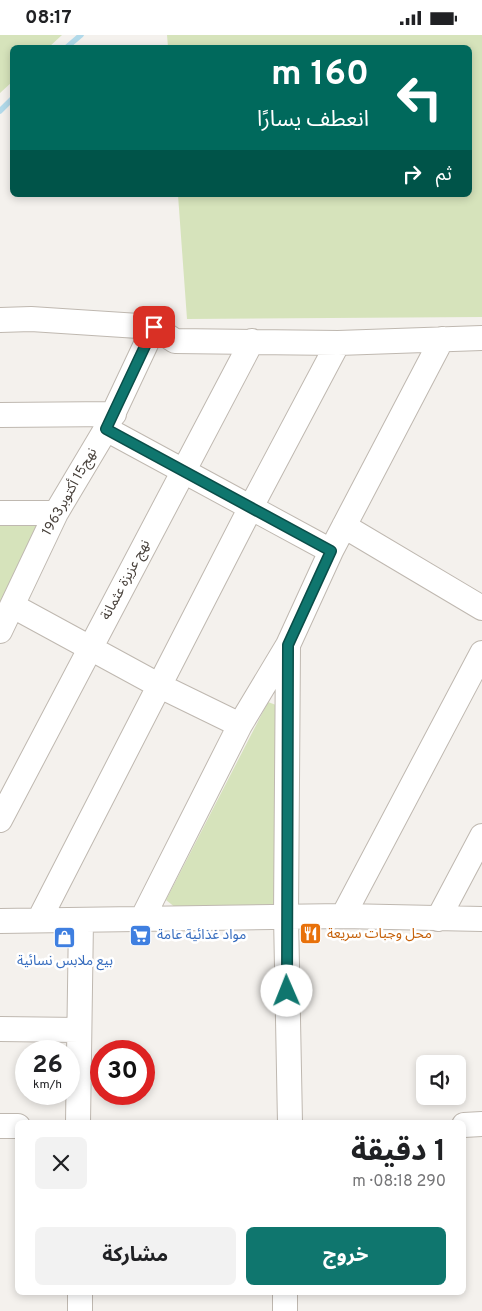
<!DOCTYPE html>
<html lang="ar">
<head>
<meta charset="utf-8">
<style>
	body { margin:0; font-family:Overpass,"Noto Sans Arabic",sans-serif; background:#f2f2f2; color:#202124; direction:rtl; height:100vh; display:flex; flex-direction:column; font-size:19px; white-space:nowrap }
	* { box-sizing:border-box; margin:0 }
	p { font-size:16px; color:#757577 }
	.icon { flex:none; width:28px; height:28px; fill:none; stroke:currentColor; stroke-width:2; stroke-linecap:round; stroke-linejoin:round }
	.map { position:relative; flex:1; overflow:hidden; direction:ltr }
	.details { position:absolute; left:15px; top:1085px; width:451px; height:175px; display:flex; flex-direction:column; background:#fff; border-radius:8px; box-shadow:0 2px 8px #0003; direction:rtl }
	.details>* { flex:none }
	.hud { position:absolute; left:10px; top:10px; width:462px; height:152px; border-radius:8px; box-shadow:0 2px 8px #0003; direction:rtl; background:#00695c; color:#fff; overflow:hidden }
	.fabs { position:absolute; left:416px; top:1020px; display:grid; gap:10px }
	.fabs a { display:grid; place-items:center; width:50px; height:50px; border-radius:8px; background:#fff; box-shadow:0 2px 8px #0003; font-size:25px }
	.speed { position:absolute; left:15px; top:1005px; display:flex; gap:10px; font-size:25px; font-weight:700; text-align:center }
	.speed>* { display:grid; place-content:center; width:65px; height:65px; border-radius:50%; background:#fff; box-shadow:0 2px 8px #0003; line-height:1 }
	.speed small { font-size:12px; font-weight:400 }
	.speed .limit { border:8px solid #d22; background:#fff; color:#111 }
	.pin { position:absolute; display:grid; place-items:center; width:42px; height:42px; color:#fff; margin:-21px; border-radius:10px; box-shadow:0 2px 8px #0006 }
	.me { position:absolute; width:55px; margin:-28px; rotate:359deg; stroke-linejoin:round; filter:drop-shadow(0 0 4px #0008) }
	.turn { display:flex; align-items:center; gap:18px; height:105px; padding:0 20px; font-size:22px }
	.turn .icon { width:65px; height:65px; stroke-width:2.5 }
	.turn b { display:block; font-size:35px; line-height:42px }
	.then { display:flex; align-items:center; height:48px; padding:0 20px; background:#0003; gap:10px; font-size:19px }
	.round { display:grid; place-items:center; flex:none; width:52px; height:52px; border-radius:8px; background:#f2f2f2 }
	.headline { display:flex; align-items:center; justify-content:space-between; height:85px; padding:0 20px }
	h1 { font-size:30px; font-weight:700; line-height:38px }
	.cta { display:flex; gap:10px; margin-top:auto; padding:10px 20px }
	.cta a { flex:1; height:58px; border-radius:8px; background:#0f766e; color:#fff; font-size:20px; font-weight:700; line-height:58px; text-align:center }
	.cta a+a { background:#f2f2f2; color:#202124 }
	.status { display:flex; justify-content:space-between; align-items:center; height:35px; padding:0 25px; background:#fff; direction:ltr }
	.status svg { height:14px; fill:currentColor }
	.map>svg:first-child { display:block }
	.green { fill:#d6e3bb }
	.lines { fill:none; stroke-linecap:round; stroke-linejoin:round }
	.stream { stroke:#b1d9e9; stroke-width:5.5 }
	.minor-casing { stroke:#bfb8b0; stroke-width:26 }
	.minor { stroke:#fff; stroke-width:24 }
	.route-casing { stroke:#0a4d48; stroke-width:12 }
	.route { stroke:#0f766e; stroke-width:9 }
	.labels { text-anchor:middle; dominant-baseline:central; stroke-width:5; stroke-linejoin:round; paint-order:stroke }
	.street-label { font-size:14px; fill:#48413b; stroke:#fff }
	.food-label { font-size:14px; fill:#c56008; stroke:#fff; text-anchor:start }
	.shop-label { font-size:14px; fill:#366cbe; stroke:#fff; text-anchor:start }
</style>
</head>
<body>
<div class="status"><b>08:17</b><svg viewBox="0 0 49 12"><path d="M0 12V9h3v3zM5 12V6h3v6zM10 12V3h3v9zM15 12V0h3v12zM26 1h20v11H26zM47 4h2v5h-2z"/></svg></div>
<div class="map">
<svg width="482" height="1276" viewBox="0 0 482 1276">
	<rect width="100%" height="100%" fill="#f4f1ed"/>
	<path class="green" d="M0 0H62L49 12H12V47L0 58Z
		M167 0H482V282L187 284 178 160H470V12H168Z
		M34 488 41 499 0 569V489Z
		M268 667 276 670 277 871 176 873 166 865Z"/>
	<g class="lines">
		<path class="stream" d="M67 12 81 0
			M0 76 12 64"/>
		<defs>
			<path id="minor" d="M0 285 31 284 154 292 175 306 338 308 482 303
				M0 380 114 379
				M106 394 331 516
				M0 478H56
				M344 491 482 573
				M13 571 160 651 240 690
				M0 596 56 478 106 394 154 292
				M288 611 286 881 290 1088
				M0 785 252 306
				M343 881 482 618
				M142 884 240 690 288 610 331 516 442 304
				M438 884 482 801
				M39 885 250 474 338 308
				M0 886 343 881 482 884
				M0 994 79 995
				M78 1088 81 885
				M464 1090 482 1089
				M0 1091H18
				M80 1258V1276
				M285 1276V1258"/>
		</defs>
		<use href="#minor" class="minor-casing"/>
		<use href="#minor" class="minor"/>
	</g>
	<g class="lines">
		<defs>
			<path id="route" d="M154 292 106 394 331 516 288 610 287 956"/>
		</defs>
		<use href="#route" class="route-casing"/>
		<use href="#route" class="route"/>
	</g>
	<defs>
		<symbol id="restaurant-square" viewBox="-11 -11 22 22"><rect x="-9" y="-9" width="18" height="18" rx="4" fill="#e8710a" stroke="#fff"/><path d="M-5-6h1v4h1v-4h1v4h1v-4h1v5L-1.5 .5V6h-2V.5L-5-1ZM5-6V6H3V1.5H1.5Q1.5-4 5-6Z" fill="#fff"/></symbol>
		<symbol id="supermarket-square" viewBox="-11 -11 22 22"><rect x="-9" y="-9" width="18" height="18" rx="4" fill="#3f7fe0" stroke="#fff"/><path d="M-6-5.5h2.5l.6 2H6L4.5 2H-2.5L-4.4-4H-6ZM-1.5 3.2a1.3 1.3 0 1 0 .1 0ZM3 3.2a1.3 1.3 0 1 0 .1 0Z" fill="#fff"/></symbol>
		<symbol id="shop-square" viewBox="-11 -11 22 22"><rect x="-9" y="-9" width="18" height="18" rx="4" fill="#3f7fe0" stroke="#fff"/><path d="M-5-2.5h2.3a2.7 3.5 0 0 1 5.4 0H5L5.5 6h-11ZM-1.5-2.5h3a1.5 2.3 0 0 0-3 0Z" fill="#fff"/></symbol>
	</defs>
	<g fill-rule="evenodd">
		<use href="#restaurant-square" x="298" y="886" width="25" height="25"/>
		<use href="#supermarket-square" x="128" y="888" width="25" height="25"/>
		<use href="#shop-square" x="52" y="890" width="25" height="25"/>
	</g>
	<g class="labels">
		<g class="street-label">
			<text transform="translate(70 457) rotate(-61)">نهج15 أكتوبر1963</text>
			<text transform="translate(126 545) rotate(-62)">نهج عزيزة عثمانة</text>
		</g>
		<g class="food-label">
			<text x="327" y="899">محل وجبات سريعة</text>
		</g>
		<g class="shop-label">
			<text x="157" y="900">مواد غذائية عامة</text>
			<text x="65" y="926" text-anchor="middle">بيع ملابس نسائية</text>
		</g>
	</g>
</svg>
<div class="fabs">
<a><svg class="icon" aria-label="sound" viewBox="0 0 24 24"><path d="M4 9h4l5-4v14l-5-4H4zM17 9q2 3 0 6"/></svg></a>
</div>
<div class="speed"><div>26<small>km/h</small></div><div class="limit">30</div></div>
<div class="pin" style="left:154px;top:292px;background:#d93025"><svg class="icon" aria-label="arrive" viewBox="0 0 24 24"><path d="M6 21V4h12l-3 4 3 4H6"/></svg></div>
<svg class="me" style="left:287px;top:956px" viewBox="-20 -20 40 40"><circle r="19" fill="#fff"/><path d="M0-13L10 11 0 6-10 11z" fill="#0f766e"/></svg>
<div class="hud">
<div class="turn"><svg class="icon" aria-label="left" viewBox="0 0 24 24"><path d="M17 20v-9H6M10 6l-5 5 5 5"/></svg><div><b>160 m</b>انعطف يسارًا</div></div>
<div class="then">ثم<svg class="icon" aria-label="right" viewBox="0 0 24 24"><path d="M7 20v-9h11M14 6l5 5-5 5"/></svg></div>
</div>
<section class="details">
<div class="headline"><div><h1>1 دقيقة</h1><p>290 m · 08:18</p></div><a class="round"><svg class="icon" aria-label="close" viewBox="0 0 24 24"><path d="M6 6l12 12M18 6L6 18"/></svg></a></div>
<div class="cta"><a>خروج</a><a>مشاركة</a></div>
</section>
</div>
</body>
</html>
